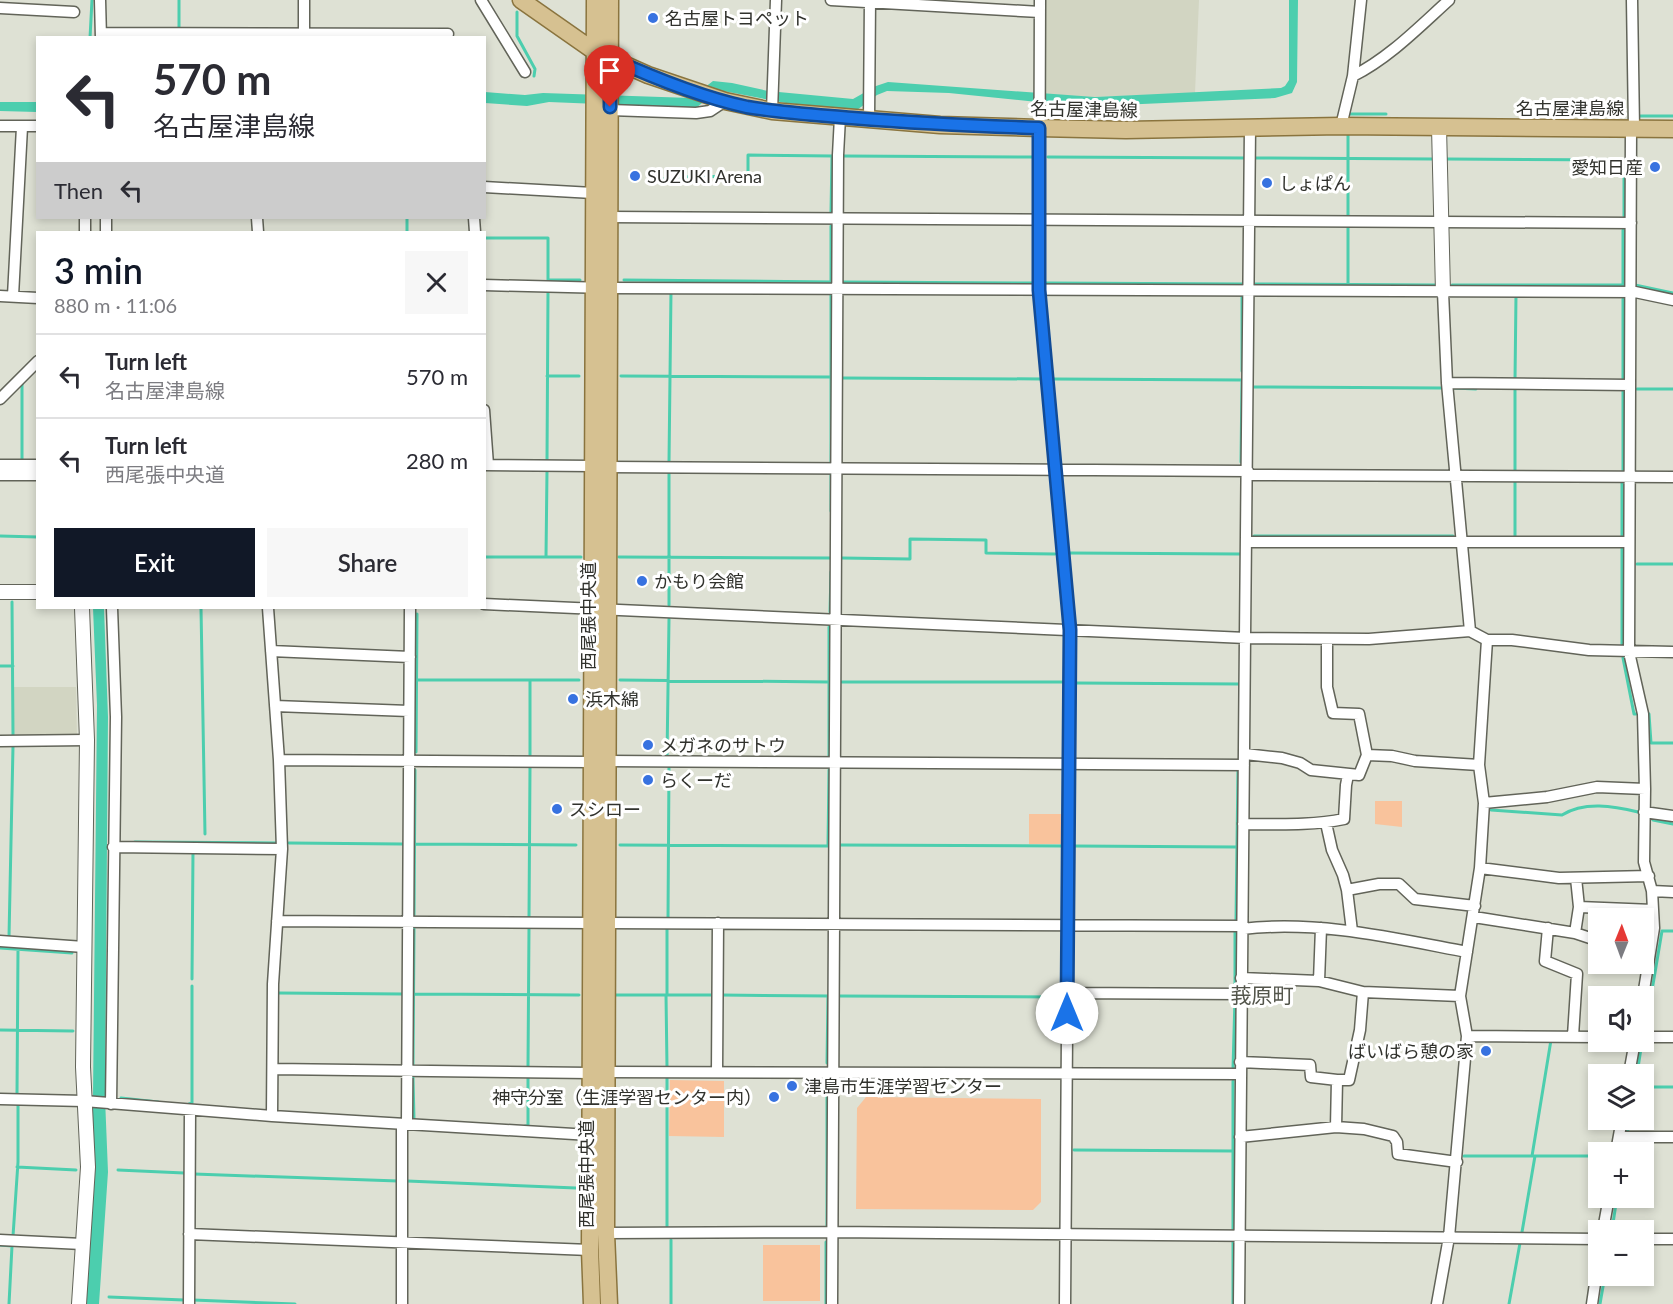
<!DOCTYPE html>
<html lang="en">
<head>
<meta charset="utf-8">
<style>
	body { margin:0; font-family:Lato,"Noto Sans JP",sans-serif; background:#f7f7f7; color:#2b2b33; height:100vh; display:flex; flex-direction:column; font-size:22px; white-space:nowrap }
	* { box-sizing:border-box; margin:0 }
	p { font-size:20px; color:#7c7c81 }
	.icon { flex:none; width:33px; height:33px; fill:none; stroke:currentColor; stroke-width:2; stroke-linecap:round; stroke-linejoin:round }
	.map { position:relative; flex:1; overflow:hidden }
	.sheet { position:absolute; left:36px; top:231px; width:450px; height:378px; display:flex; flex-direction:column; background:#fff; border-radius:0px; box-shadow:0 3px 9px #0003 }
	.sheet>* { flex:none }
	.top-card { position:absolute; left:36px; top:36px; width:450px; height:183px; border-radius:0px; box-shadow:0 3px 9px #0003; background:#fff; color:#2b2b33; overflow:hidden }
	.needle { width:39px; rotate:1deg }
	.fabs { position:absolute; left:1588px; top:908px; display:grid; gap:12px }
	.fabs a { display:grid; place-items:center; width:66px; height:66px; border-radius:0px; background:#fff; box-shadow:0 3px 9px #0003; font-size:30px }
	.pin { position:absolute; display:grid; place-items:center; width:51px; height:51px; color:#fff; margin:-62px -26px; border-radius:50% 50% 50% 0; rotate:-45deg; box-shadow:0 0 6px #0007 }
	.pin .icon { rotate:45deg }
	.me { position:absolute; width:66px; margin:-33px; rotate:0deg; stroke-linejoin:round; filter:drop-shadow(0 0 4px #0008) }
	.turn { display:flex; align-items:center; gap:21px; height:126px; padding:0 18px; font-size:27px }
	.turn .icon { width:78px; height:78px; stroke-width:2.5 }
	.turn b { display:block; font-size:42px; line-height:51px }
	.then { display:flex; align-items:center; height:57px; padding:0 18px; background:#0003; gap:12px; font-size:22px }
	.round { display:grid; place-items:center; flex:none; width:63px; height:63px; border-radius:0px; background:#f7f7f7 }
	.summary { display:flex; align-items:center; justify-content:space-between; height:102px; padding:0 18px }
	h1 { font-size:36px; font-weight:600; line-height:45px; color:#111827 }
	.button { display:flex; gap:12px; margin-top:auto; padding:12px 18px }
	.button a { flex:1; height:69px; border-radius:0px; background:#111827; color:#fff; font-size:24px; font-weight:600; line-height:69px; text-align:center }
	.button a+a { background:#f7f7f7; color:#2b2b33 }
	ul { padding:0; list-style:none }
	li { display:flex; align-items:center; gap:18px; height:84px; padding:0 18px; border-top:2px solid #e1e1e2 }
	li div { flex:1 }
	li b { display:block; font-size:22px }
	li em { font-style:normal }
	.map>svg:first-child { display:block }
	.built { fill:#d2d5c2 }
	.green { fill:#f9c39c }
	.water { fill:#4cceae }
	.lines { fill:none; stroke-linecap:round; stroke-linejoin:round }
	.stream { stroke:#4cceae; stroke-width:3 }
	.minor-casing { stroke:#626459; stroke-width:13 }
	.tertiary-casing { stroke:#626459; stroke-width:16 }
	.primary-casing { stroke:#8a743e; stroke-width:19 }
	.minor { stroke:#fff; stroke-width:10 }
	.tertiary { stroke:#fff; stroke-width:14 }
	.primary { stroke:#d6c191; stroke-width:16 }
	.route-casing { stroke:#114b97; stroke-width:15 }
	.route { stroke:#1a73e8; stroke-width:10 }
	.poi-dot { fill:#3772e0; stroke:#fff; stroke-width:2 }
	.labels { text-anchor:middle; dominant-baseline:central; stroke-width:6; stroke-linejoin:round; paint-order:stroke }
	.poi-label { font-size:18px; fill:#31322d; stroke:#fff; text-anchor:start }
	.street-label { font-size:18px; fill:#31322d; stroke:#fff }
	.quarter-label { font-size:21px; fill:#53554b; stroke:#fff }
</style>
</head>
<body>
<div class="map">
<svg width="1673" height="1304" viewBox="0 0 1673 1304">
	<rect width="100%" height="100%" fill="#dee1d4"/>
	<path class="built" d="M1046 0H1199L1195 93 1095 97 1045 94Z
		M14 687H76L77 737H14Z"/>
	<path class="green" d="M1375 801H1402V827L1375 824Z
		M1029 814H1062V844H1029Z
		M670 1080 724 1081V1137L669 1136Z
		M866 1097 1041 1099V1202L1033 1210 856 1209 857 1108Z
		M763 1245H820V1301H763Z"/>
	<path class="water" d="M1289 0H1298L1297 82 1292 93 1275 98 1097 106 1047 103 949 93 887 91 877 95 857 110 786 103 718 90 696 108 549 102 527 106 485 103V92L525 95 543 93 691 98 713 81 732 83 768 91 853 99 876 86 888 82 1095 97 1281 88 1285 86 1289 80Z
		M0 102H37V112L0 111Z
		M93 608H104L108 717 105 1098 108 1172 99 1304H85L95 1167 91 1106 93 1097 97 705Z"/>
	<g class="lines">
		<path class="stream" d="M517 12V36L535 69 534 76
			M179 29V0
			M90 38 92 0
			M1350 114H1386
			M1640 116H1673
			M844 156 1032 157
			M1048 157 1245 158
			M1255 158 1433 159
			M1447 159 1624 160V216
			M651 181 677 177 748 176V155L833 156
			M831 212 832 156
			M1348 216V135
			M1348 228V284
			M407 232V218
			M484 238H548V280H580
			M624 280 833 282
			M843 282 1033 283
			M1046 283 1245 284
			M831 284V226
			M1252 284 1435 285
			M1452 285H1625
			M1623 285V230
			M1635 285 1673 293
			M1623 299V380
			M1242 371V295
			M547 376H579
			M621 376 831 377
			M843 378 1042 379
			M1054 379 1242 380
			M1515 380 1516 295
			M22 383V462
			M1254 387 1441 388
			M1454 388 1476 389
			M1621 389H1623V471
			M1637 389H1673
			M547 460 548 291
			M669 462 671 291
			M1241 462 1242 380
			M831 463V294
			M1515 471V389
			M831 474V511
			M0 536 38 537
			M1254 536H1453
			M1515 537V480
			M1620 538H1622V481
			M1068 553 1241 554
			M484 557H581
			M546 557 547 471
			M619 557 831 558
			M842 558 910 559V539L986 540V553L1055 554
			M1637 564H1673
			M12 602 13 736
			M669 605V473
			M201 608 205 834
			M830 612 831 572
			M1622 645V548
			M1623 658 1634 714H1636
			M0 666H13
			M417 680H579
			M620 680 829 682
			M842 682H1063
			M1075 683 1240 684
			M1649 714 1651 743H1673
			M416 752 417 614
			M530 755V680
			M829 756V627
			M667 757 669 619
			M1491 810 1562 815C1584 801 1614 806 1638 812
			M1653 820 1673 824
			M135 842 277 843
			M289 843 402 844
			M414 844 576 845
			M620 845 828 846 829 770
			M840 845 1062 846
			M1074 846 1237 847
			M414 915 415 770
			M529 917 530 767
			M668 919 669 765
			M1236 921 1238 769
			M667 927V995
			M9 937 13 746
			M0 948 72 953
			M192 979 193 851
			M1235 990V929
			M278 993 403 994
			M413 994 579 995
			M616 995H713
			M666 995 667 1067
			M721 995 830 996
			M839 996 1061 997
			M0 1030 73 1031
			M1645 1032 1662 931H1673
			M827 1063 828 996
			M413 1065 414 929
			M528 1067 529 927
			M1233 1069 1235 998
			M1637 1074 1642 1042
			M413 1078 414 1120
			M1644 1087H1673
			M17 1095 18 949
			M121 1098 158 1102
			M189 1104 192 1103V986
			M525 1126H528V1075
			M1627 1134 1630 1119
			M1074 1150 1233 1151
			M1624 1152 1626 1140
			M1464 1156H1599
			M1532 1156 1551 1040
			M17 1167 76 1170
			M118 1170 184 1173
			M194 1174 398 1181
			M407 1181 576 1188
			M667 1226V1077
			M827 1226V1079
			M1612 1230 1617 1197
			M1233 1231V1081
			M1522 1232 1535 1156
			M13 1236 18 1162V1104
			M0 1245 12 1246
			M109 1297 184 1300
			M193 1300 295 1304
			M9 1304 12 1246
			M671 1304V1240
			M826 1304V1242
			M1233 1304V1240
			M1509 1304 1520 1243
			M1600 1304 1605 1275"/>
		<defs>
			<path id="minor" d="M100 0 101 38
				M481 0 525 72
				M831 0 1040 12
				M1040 0 1039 290 1070 630 1065 1304
				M1632 0 1634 128
				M0 8 74 12
				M102 33 448 34
				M304 34V0
				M1353 76 1361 0
				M610 110 696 113 710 111 725 101
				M772 111 776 0
				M869 119 870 0
				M0 126H38
				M1341 126 1353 76C1389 58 1419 27 1449 0
				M1631 128 1629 652 1643 714 1645 789 1644 862 1652 891 1654 928 1643 996
				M484 187 593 193
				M609 217 1631 223
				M257 218 258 232
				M474 218 475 232
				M85 232V218
				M106 232V218
				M484 285 608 288 1635 292 1673 300
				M1443 292 1447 383 1470 631
				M0 296 38 298
				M13 296 22 127
				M1447 383 1630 385
				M0 399 38 361
				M484 410 488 465
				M0 465H38
				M484 465 593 466
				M608 467 1248 471
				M0 475H38
				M1248 475 1673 477
				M1248 542H1629
				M484 604 1246 638 1369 639 1470 631 1487 640H1512L1589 650 1673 652
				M268 608 279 760 282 849 273 984 272 1116
				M271 651 410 657
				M275 706 409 711
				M0 741 87 740
				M1245 754 1282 758 1300 763 1311 770 1359 775 1367 755 1359 714 1333 713 1327 687V639
				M1367 755 1392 756 1415 761 1479 765
				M279 760 591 762
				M607 761 1244 765
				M1484 803 1547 797 1597 787 1645 789
				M1644 812 1673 816
				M1326 823 1332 850 1343 875 1347 890 1352 931
				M1243 824C1277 824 1311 826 1344 819L1346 785 1348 775
				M113 847 282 849
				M1480 868 1559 878 1649 876
				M1347 890 1379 884H1399L1415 899 1475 906
				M1652 891 1673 892
				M1579 907 1653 910
				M1474 917 1575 933 1599 941
				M277 921 591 923
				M607 923 1242 926
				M1548 928 1545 961 1577 974 1573 1036
				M1242 929C1318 920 1393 938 1467 952
				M1575 933 1579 907 1576 878
				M0 941 84 947
				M1241 978 1319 981 1363 992 1360 1030 1349 1080H1337L1336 1127
				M1319 981 1321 928
				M1363 992 1460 996
				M1067 993 1241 994
				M1467 1036 1599 1037
				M1644 1037H1673
				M1240 1062 1310 1065 1311 1077 1337 1080
				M273 1069 590 1073
				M606 1072 1240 1074
				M717 1072 718 923
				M1629 1074 1635 1041
				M0 1099 84 1101 272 1116 590 1135
				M111 1104 116 717 112 608
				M402 1124V1304
				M407 1124 410 608
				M1240 1137 1336 1127 1364 1129 1393 1136 1397 1142 1398 1154 1457 1162
				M1619 1137H1673
				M1616 1152 1622 1119
				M1603 1230 1609 1197
				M606 1233 833 1232 1599 1239
				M189 1234 590 1250
				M1644 1239H1673
				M0 1240 82 1244
				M189 1304 190 1110
				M832 1304 838 155 840 117
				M1239 1304C1241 912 1247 520 1250 128
				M1437 1304 1449 1237 1467 1036 1460 996 1480 868 1484 803 1479 765 1487 640
				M1592 1304 1599 1256"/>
			<path id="tertiary" d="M1439 127 1443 292
				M0 592H38
				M79 1304 88 1167 83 1067 87 740 82 608"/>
			<path id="primary" d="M521 0 594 51 648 75 725 101 772 111 940 125 1039 128 1126 130 1341 126 1673 129
				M592 1304 590 1250 595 0
				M609 1304 606 1233 610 0"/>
		</defs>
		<use href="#minor" class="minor-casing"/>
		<use href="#tertiary" class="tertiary-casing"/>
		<use href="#primary" class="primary-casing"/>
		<use href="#minor" class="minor"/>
		<use href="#tertiary" class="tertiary"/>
		<use href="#primary" class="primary"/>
	</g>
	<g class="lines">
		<defs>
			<path id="route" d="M610 107V58C654 78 700 97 747 107 782 113 817 115 852 118 914 123 976 126 1039 128V290L1070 630 1067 1013"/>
		</defs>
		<use href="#route" class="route-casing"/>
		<use href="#route" class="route"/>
	</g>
	<g class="poi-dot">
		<circle cx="653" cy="18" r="6"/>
		<circle cx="1655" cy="167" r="6"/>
		<circle cx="635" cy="176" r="6"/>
		<circle cx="1267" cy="183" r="6"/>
		<circle cx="642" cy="581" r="6"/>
		<circle cx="573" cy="699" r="6"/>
		<circle cx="648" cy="745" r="6"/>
		<circle cx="648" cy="780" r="6"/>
		<circle cx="557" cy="809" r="6"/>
		<circle cx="1486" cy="1051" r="6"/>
		<circle cx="792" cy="1086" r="6"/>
		<circle cx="774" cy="1097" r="6"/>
	</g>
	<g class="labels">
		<g class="poi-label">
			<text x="665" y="18">名古屋トヨペット</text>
			<text x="1643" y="167" text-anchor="end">愛知日産</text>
			<text x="647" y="176">SUZUKI Arena</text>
			<text x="1279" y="183">しょぱん</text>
			<text x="654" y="581">かもり会館</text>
			<text x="585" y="699">浜木綿</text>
			<text x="660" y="745">メガネのサトウ</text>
			<text x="660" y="780">らくーだ</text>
			<text x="569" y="809">スシロー</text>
			<text x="1474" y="1051" text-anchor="end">ばいばら憩の家</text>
			<text x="804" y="1086">津島市生涯学習センター</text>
			<text x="762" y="1097" text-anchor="end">神守分室（生涯学習センター内）</text>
		</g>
		<g class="street-label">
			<text x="1570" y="108">名古屋津島線</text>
			<text transform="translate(1084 109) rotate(1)">名古屋津島線</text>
			<text transform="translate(588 616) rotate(-90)">西尾張中央道</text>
			<text transform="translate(586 1174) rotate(-90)">西尾張中央道</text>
		</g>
		<g class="quarter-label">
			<text x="1262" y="994">莪原町</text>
		</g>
	</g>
</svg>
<div class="fabs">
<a><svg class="needle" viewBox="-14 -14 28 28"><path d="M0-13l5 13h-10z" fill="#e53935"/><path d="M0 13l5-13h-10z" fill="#7c7c81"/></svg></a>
<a><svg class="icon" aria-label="sound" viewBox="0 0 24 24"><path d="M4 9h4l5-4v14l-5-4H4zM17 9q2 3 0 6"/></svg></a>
<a><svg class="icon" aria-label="layers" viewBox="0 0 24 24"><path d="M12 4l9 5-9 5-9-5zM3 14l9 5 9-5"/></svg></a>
<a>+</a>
<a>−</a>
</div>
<div class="pin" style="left:610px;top:107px;background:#d93025"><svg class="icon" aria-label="arrive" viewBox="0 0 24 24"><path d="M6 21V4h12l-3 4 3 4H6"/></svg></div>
<svg class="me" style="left:1067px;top:1013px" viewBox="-20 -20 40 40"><circle r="19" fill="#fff"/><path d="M0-13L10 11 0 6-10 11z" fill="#1a73e8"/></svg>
<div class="top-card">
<div class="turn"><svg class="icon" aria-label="left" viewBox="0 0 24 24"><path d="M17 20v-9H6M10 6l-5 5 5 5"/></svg><div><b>570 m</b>名古屋津島線</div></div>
<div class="then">Then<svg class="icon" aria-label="left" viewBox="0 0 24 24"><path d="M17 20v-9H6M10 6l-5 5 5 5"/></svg></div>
</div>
<section class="sheet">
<div class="summary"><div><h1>3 min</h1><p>880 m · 11:06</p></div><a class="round"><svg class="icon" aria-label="close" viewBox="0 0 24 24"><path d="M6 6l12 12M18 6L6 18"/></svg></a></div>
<ul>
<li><svg class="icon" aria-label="left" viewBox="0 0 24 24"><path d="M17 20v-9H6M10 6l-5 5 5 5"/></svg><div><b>Turn left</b><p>名古屋津島線</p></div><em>570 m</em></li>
<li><svg class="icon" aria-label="left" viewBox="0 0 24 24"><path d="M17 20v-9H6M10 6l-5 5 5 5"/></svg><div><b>Turn left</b><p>西尾張中央道</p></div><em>280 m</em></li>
</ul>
<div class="button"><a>Exit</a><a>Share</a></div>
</section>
</div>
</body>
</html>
